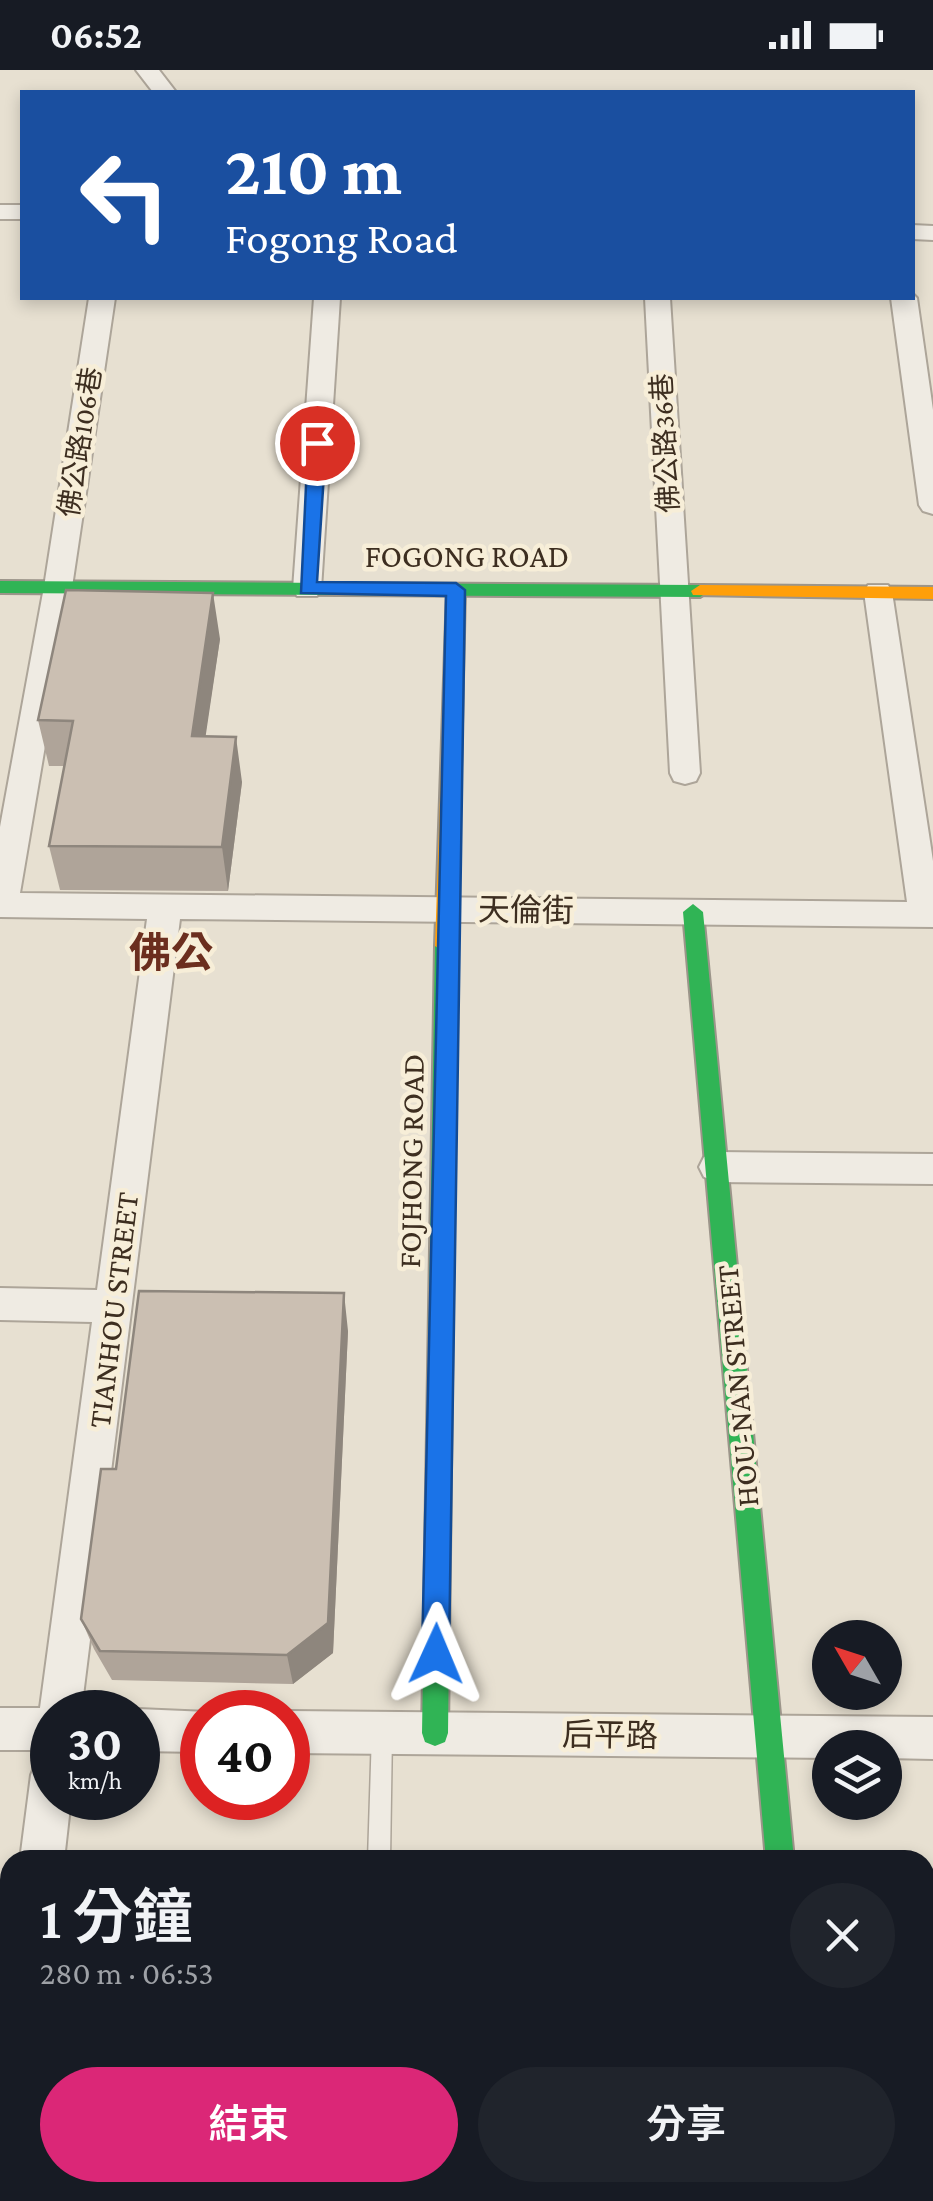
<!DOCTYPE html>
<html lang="zh-TW">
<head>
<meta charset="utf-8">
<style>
	body { margin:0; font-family:"Crimson Pro","Noto Sans TC",serif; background:#20242c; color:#f1f3f6; height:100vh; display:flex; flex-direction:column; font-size:38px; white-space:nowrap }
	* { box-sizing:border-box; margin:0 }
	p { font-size:32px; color:#9ea1a6 }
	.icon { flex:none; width:55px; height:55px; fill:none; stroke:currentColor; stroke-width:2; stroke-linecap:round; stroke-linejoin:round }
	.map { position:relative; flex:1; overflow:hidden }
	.panel { position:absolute; left:0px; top:1780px; width:935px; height:352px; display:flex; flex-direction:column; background:#171b24; border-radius:30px 30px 0 0; box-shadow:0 5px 15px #0003 }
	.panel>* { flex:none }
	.top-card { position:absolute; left:20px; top:20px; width:895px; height:210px; border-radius:0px; box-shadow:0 5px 15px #0003; background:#1a4fa0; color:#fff; overflow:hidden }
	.needle { width:65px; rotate:309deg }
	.controls { position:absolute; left:812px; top:1550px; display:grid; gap:20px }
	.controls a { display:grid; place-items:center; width:90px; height:90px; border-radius:50%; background:#171b24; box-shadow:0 5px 15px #0003; font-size:50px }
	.speed { position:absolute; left:30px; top:1620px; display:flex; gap:20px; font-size:50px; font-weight:700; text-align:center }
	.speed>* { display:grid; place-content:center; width:130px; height:130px; border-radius:50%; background:#171b24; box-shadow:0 5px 15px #0003; line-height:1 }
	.speed small { font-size:25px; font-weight:400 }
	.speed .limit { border:15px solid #d22; background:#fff; color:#111 }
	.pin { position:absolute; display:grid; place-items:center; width:85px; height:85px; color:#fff; margin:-42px; border:5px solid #fff; border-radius:50%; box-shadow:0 2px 10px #0007 }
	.me { position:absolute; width:110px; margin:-55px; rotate:1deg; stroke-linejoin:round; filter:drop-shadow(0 0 8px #0008) }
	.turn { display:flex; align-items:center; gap:35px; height:210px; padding:0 40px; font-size:45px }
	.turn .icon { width:130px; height:130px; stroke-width:2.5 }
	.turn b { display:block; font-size:70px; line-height:85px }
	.round { display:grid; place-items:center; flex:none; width:105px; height:105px; border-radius:52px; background:#20242c }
	.head { display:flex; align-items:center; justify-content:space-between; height:170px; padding:0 40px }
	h1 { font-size:60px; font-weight:600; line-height:75px }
	.primary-button { display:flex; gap:20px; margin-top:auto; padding:20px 40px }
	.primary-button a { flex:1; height:115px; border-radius:60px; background:#db2777; color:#fff; font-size:40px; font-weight:600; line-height:115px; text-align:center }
	.primary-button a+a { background:#20242c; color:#f1f3f6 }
	.status { display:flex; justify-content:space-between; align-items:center; height:70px; padding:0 50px; background:#171b24; direction:ltr }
	.status svg { height:28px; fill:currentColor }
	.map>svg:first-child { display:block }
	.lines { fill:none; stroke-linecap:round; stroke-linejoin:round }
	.lane-casing { stroke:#ada599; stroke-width:3 }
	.street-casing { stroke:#ada599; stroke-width:4 }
	.fast-casing { stroke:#9c958a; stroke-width:4 }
	.slow-casing { stroke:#9c958a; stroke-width:4 }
	.lane { fill:#efebe3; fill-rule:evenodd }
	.street { fill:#efebe3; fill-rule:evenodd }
	.fast { fill:#30b455; fill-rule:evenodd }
	.slow { fill:#ff9f0a; fill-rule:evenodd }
	.wall { fill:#afa499 }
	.shaded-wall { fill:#8e867d }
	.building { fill:#cbbfb2; stroke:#8e867d; stroke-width:2.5 }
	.route { fill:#1a73e8; stroke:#114b97; stroke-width:2.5 }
	.labels { text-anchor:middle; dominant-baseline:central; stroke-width:9; stroke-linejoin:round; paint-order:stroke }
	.far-street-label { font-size:28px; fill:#3d2e20; stroke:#f7eed8 }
	.street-label { font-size:32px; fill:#3d2e20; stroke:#f7eed8 }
	.district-label { font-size:42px; font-weight:bold; fill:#6b2e1e; stroke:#f7eed8 }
</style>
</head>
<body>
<div class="status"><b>06:52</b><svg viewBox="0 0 49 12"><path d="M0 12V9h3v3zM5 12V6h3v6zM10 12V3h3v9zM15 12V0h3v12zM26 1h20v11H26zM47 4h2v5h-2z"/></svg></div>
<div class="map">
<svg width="933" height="2131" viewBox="0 0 933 2131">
	<rect width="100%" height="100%" fill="#e7e0d1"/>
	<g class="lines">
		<defs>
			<path id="lane" d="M382 1652 389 1655 392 1662 390 1790H368L372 1662 375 1655Z
				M360 2122H384V2131H360Z"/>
			<path id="street" d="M136 0H159L176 22H153Z
				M0 135H22V149H0Z
				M912 155 933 156V170L912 169Z
				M912 223 917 228 933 340V444L923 441 919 435 891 228H912Z
				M89 228H115L72 517 20 823 907 832 864 522 868 515H888L892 522 933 791V857L180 849 81 1642H52V1680H0V1638H40L92 1252 0 1250V1218L97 1220 147 849 0 847V757L44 517Z
				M314 228H340L321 519 317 526H297L293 519Z
				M645 228H670L700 703 696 711 685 714 674 711 670 703Z
				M717 1082 933 1084V1114L717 1112 704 1107 699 1097 704 1087Z
				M138 1639 208 1642H202V1682L138 1681V1642H130Z
				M288 1641 933 1647V1689L885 1688V1678H830V1688L288 1683 285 1642Z
				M52 1684V1728H71L64 1790H20L31 1705 37 1690Z
				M10 2017V2122H20L17 2131H0V2021Z
				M925 2069H933V2115H925Z
				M781 2122H829V2131H781Z"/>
			<path id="fast" d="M0 511 700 515 709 521 700 527 0 523Z
				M693 834 703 842 794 1790H766L683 842Z
				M446 868 457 876 448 1663 445 1672 435 1676 425 1672 422 1663 435 876Z"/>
			<path id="slow" d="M456 514 465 520 457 876 446 884 435 876 447 520Z
				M700 515 933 517V529L693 525 691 521Z"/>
		</defs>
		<use href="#lane" class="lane-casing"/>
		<use href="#street" class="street-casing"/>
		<use href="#fast" class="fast-casing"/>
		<use href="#slow" class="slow-casing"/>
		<use href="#lane" class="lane"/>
		<use href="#street" class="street"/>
		<use href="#fast" class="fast"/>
		<use href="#slow" class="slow"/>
	</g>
	<path class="wall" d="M220 569 205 666 242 712 228 821 60 820 49 776 65 696H49L38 650Z
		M348 1261 333 1583 293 1614 112 1610 94 1579 81 1549 116 1399Z"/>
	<path class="shaded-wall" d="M213 523 220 569 199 711 192 666Z
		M236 667 242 712 228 821 222 777Z
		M344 1223 348 1261 333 1583 293 1614 287 1585Z"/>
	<path class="building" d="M66 520 213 523 192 666 236 667 222 777 49 776 73 651 38 650Z
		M139 1221 344 1223 328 1553 287 1585 100 1581 81 1549 101 1399H116Z"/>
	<path class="route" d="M317 367 326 373 317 512 456 513 465 520 449 1584 445 1594 436 1597 426 1594 422 1584 446 526 301 523 308 373Z"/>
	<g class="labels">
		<g class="far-street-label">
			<text transform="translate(80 372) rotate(-81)">佛公路106巷</text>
			<text transform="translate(665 373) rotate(-93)">佛公路36巷</text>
		</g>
		<g class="street-label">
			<text x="467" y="486">FOGONG ROAD</text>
			<text transform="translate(526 840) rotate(1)">天倫街</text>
			<text transform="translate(411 1091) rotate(-89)">FOJHONG ROAD</text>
			<text transform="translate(113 1240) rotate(-83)">TIANHOU STREET</text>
			<text transform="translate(737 1316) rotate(-95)">HOU-NAN STREET</text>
			<text transform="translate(610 1665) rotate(1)">后平路</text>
		</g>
		<g class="district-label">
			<text x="171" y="882">佛公</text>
		</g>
	</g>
</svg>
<div class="controls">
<a><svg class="needle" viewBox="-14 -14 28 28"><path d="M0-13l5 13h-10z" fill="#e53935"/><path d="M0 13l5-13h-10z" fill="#9ea1a6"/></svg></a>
<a><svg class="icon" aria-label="layers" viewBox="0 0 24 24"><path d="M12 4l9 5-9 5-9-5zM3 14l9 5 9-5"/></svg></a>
</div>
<div class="speed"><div>30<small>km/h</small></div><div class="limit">40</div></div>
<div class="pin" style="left:317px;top:373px;background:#d93025"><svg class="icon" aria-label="arrive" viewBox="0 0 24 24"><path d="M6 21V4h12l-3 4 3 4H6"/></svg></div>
<svg class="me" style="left:436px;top:1584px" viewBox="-20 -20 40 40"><path d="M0-17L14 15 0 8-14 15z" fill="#1a73e8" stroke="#fff" stroke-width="4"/></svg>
<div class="top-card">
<div class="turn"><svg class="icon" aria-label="left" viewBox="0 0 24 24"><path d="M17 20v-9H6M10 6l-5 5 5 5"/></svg><div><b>210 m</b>Fogong Road</div></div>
</div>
<section class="panel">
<div class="head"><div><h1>1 分鐘</h1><p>280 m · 06:53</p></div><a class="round"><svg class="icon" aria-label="close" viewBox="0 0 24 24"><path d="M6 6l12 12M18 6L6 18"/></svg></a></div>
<div class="primary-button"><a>結束</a><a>分享</a></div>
</section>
</div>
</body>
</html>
